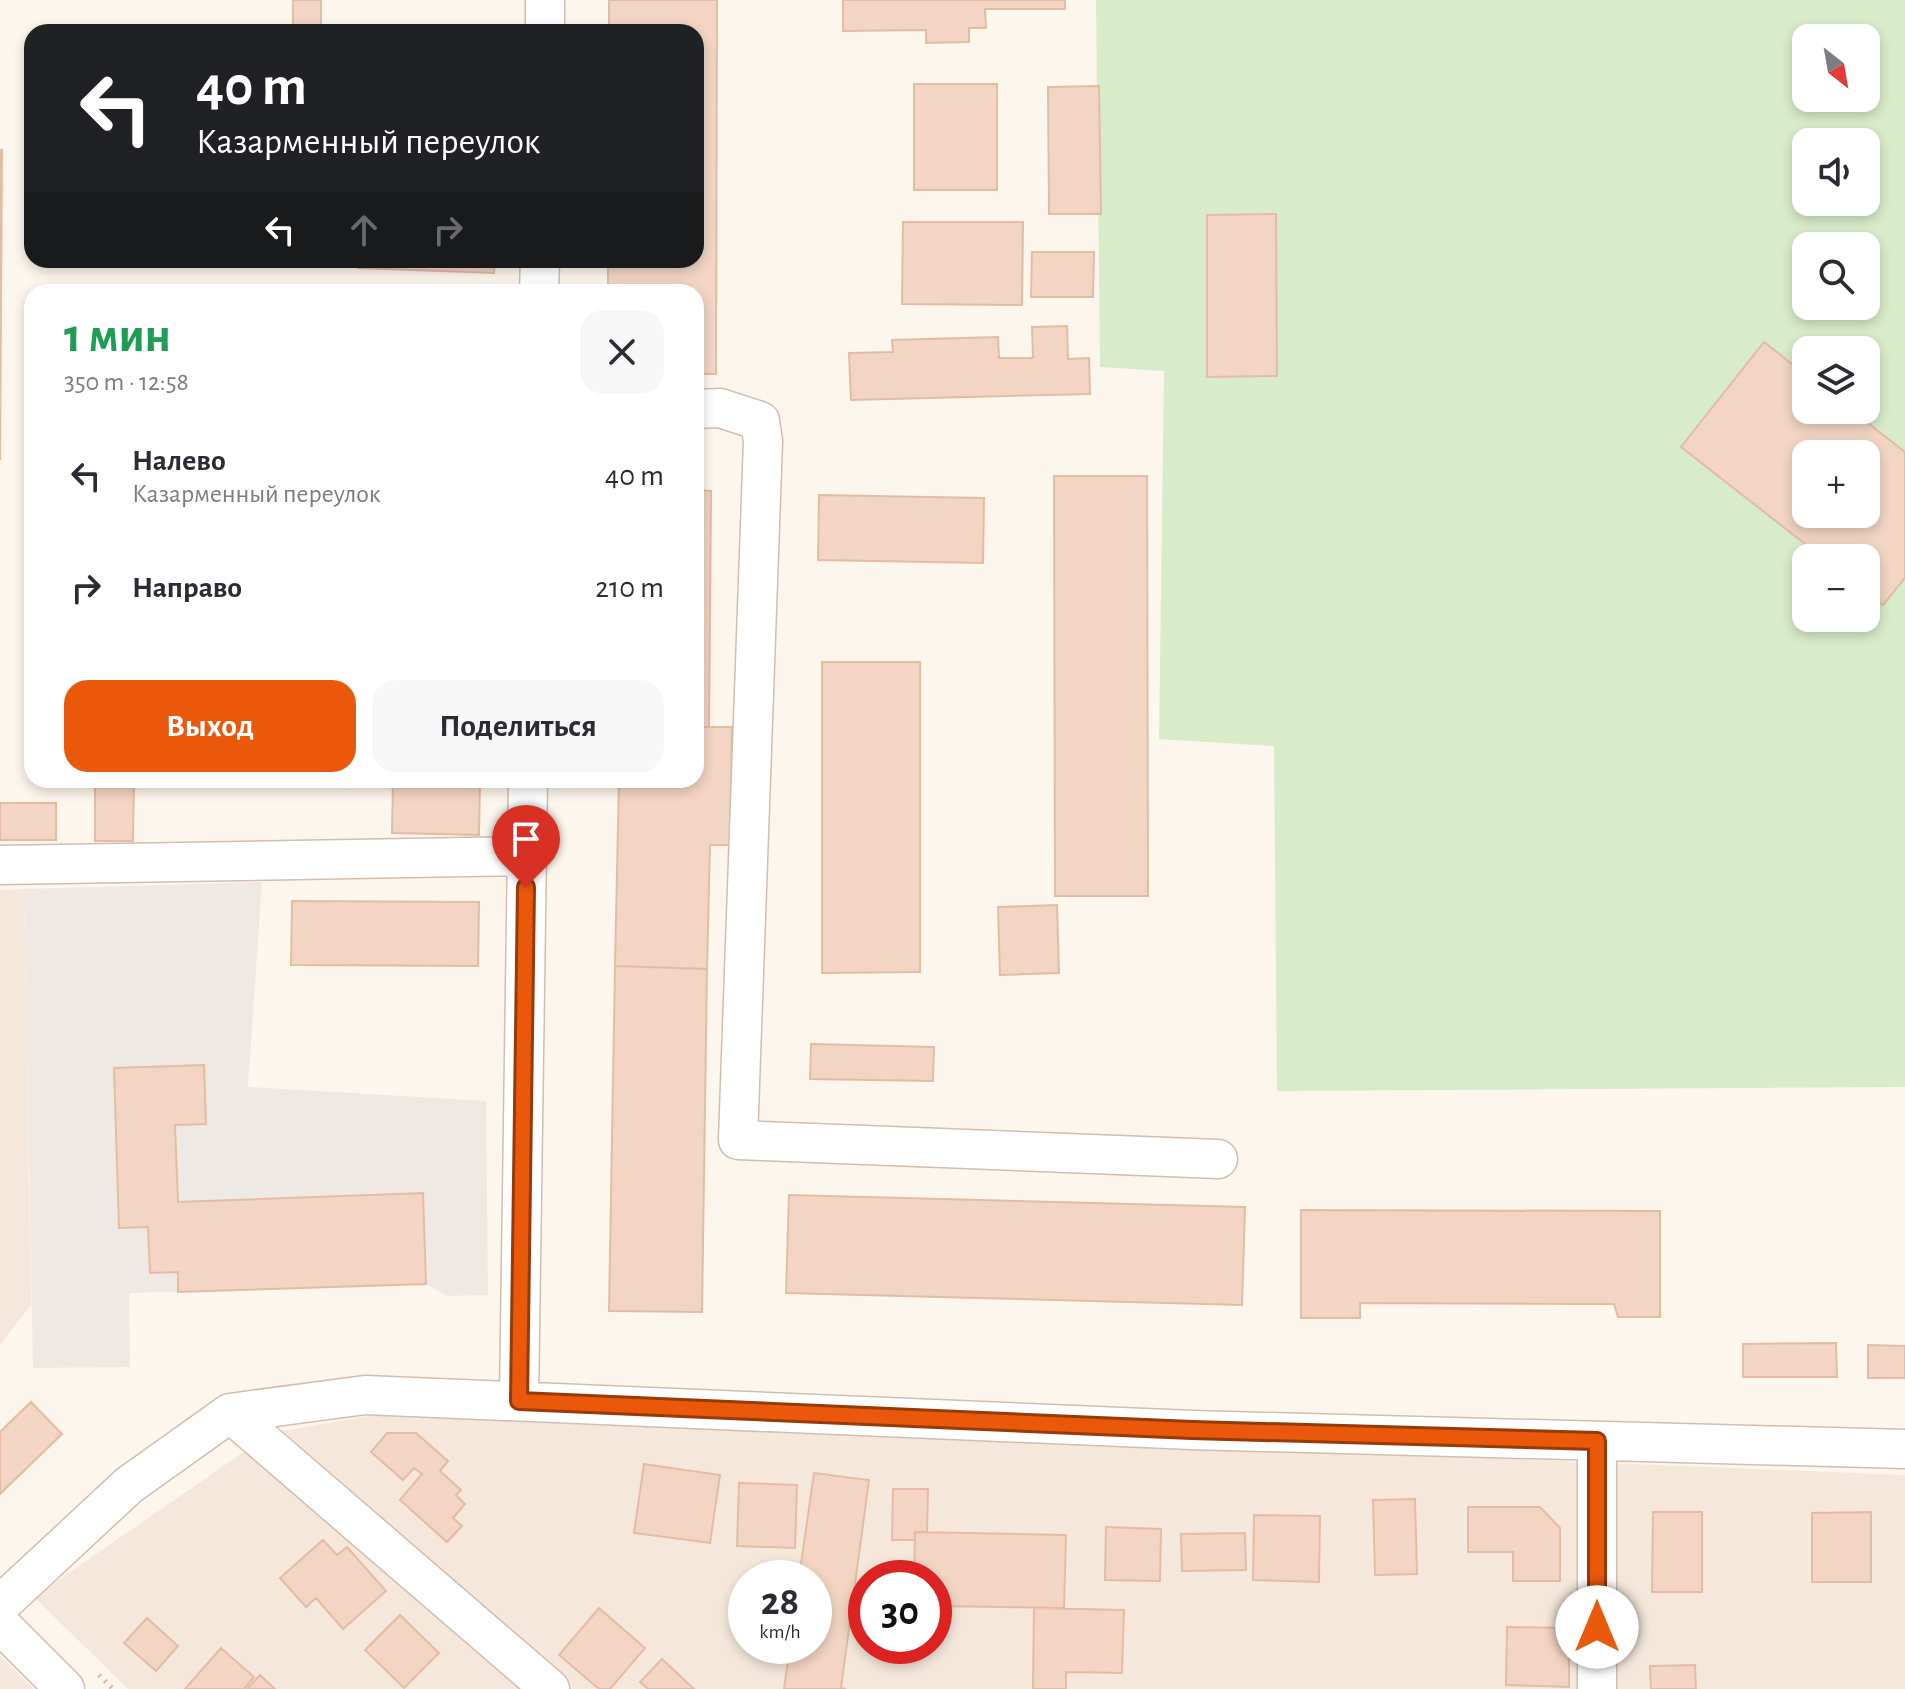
<!DOCTYPE html>
<html lang="ru">
<head>
<meta charset="utf-8">
<style>
	body { margin:0; font-family:"Alegreya Sans",sans-serif; background:#f7f7f7; color:#2b2b33; height:100vh; display:flex; flex-direction:column; font-size:30px; white-space:nowrap }
	* { box-sizing:border-box; margin:0 }
	p { font-size:26px; color:#7c7c81 }
	.icon { flex:none; width:44px; height:44px; fill:none; stroke:currentColor; stroke-width:2; stroke-linecap:round; stroke-linejoin:round }
	.map { position:relative; flex:1; overflow:hidden }
	.panel { position:absolute; left:24px; top:284px; width:680px; height:504px; display:flex; flex-direction:column; background:#fff; border-radius:24px; box-shadow:0 4px 12px #0003 }
	.panel>* { flex:none }
	.top-card { position:absolute; left:24px; top:24px; width:680px; height:244px; border-radius:24px; box-shadow:0 4px 12px #0003; background:#202124; color:#fff; overflow:hidden }
	.needle { width:52px; rotate:149deg }
	.controls { position:absolute; left:1792px; top:24px; display:grid; gap:16px }
	.controls a { display:grid; place-items:center; width:88px; height:88px; border-radius:16px; background:#fff; box-shadow:0 4px 12px #0003; font-size:40px }
	.speed { position:absolute; left:728px; top:1560px; display:flex; gap:16px; font-size:40px; font-weight:700; text-align:center }
	.speed>* { display:grid; place-content:center; width:104px; height:104px; border-radius:50%; background:#fff; box-shadow:0 4px 12px #0003; line-height:1 }
	.speed small { font-size:20px; font-weight:400 }
	.speed .limit { border:12px solid #d22; background:#fff; color:#111 }
	.pin { position:absolute; display:grid; place-items:center; width:68px; height:68px; color:#fff; margin:-82px -34px; border-radius:50% 50% 50% 0; rotate:-45deg; box-shadow:0 0 8px #0007 }
	.pin .icon { rotate:45deg }
	.me { position:absolute; width:88px; margin:-44px; rotate:0deg; stroke-linejoin:round; filter:drop-shadow(0 0 6px #0008) }
	.turn { display:flex; align-items:center; gap:28px; height:168px; padding:0 40px; font-size:36px }
	.turn .icon { width:104px; height:104px; stroke-width:2.5 }
	.turn b { display:block; font-size:56px; line-height:68px }
	.lanes { display:flex; align-items:center; height:76px; padding:0 40px; background:#0003; justify-content:center; gap:40px; direction:ltr }
	.lanes .off { opacity:.35 }
	.round { display:grid; place-items:center; flex:none; width:84px; height:84px; border-radius:24px; background:#f7f7f7 }
	.head { display:flex; align-items:center; justify-content:space-between; height:136px; padding:0 40px }
	h1 { font-size:48px; font-weight:700; line-height:60px; color:#1e9e55 }
	.action { display:flex; gap:16px; margin-top:auto; padding:16px 40px }
	.action a { flex:1; height:92px; border-radius:24px; background:#ea580c; color:#fff; font-size:32px; font-weight:700; line-height:92px; text-align:center }
	.action a+a { background:#f7f7f7; color:#2b2b33 }
	ul { padding:0; list-style:none }
	li { display:flex; align-items:center; gap:24px; height:112px; padding:0 40px }
	li div { flex:1 }
	li b { display:block; font-size:30px }
	li em { font-style:normal }
	.map>svg:first-child { display:block }
	.residential { fill:#f5e8da; fill-rule:evenodd }
	.industrial { fill:#efe9e4 }
	.green { fill:#d8ecc9; fill-rule:evenodd }
	.building { fill:#f3d5c3; stroke:#e6bba3; stroke-width:2; fill-rule:evenodd }
	.lines { fill:none; stroke-linecap:round; stroke-linejoin:round }
	.minor-casing { stroke:#d1beb0; stroke-width:41 }
	.path { stroke:#d9b8a5; stroke-width:5; stroke-dasharray:2 6; stroke-linecap:butt }
	.minor { stroke:#fff; stroke-width:38 }
	.route-casing { stroke:#983908; stroke-width:20 }
	.route { stroke:#ea580c; stroke-width:14 }
</style>
</head>
<body>
<div class="map">
<svg width="1905" height="1689" viewBox="0 0 1905 1689">
	<rect width="100%" height="100%" fill="#fdf6ec"/>
	<path class="residential" d="M24 889 31 1305 0 1345V890Z
		M385 1413 1905 1475V1689H128L34 1597 271 1433ZM746 1578H814V1646H746ZM866 1578H934V1646H866Z
		M0 1655 34 1689H0Z"/>
	<path class="industrial" d="M262 882 248 1087 486 1101 488 1295 447 1296 426 1284 129 1293 130 1367 33 1368 24 889Z"/>
	<path class="green" d="M1096 0H1905V1087L1277 1091 1274 746 1159 739 1164 371 1100 367ZM1806 38H1866V98H1806ZM1806 142H1866V202H1806ZM1806 246H1866V306H1806ZM1806 350H1866V410H1806ZM1806 454H1866V514H1806ZM1806 558H1866V618H1806Z"/>
	<path class="building" d="M293 0H321V31H293Z
		M609 0H717L716 374H696V292H608V260H696V32H609Z
		M843 0H1065V9H985L986 28H969V42L926 43V30L843 31Z
		M914 84H997V190H914Z
		M1099 86 1101 214H1049L1048 87Z
		M0 150H2L0 460Z
		M1276 214 1277 376 1207 377V215Z
		M903 222H1023L1022 305 902 304Z
		M1032 252H1094L1093 297H1031Z
		M358 260H495L494 273 358 268Z
		M1067 326 1068 359 1089 358 1090 394 851 400 849 353 893 352 892 340 998 337 999 358H1033L1032 327Z
		M1764 342 1806 375V410H1851L1905 452V578L1883 605 1866 592V558H1823L1681 447ZM1806 454H1866V514H1806Z
		M28 354H32V477H25Z
		M1054 476H1147L1148 896H1055Z
		M696 490 711 491 709 727H696Z
		M819 495 984 498 983 563 818 560Z
		M822 662H920V972L822 973Z
		M696 727H732L730 845H710L707 969 615 966 619 780H696Z
		M95 780H134L133 841H95Z
		M393 780H480L479 835 392 833Z
		M0 803H56V840H0Z
		M292 901 479 902 478 966 291 965Z
		M1057 905 1059 973 1000 975 998 907Z
		M615 966 707 969 702 1312 609 1311Z
		M811 1044 934 1047 933 1081 810 1079Z
		M204 1065 206 1124 175 1125 178 1202 423 1193 426 1284 178 1292V1272L150 1273 148 1227 119 1228 114 1068Z
		M789 1195 1245 1207 1242 1305 786 1293Z
		M1301 1210 1660 1211V1317H1618L1614 1304 1360 1303V1318H1301Z
		M1836 1343 1837 1377H1743V1344Z
		M1868 1345 1905 1346V1378H1868Z
		M31 1402 62 1434 0 1494V1432Z
		M387 1433H416L448 1461 440 1471 461 1490 456 1495 465 1504 453 1518 462 1526 447 1542 400 1500 422 1474 414 1468 403 1480 371 1452Z
		M644 1464 720 1475 710 1543 634 1533Z
		M814 1473 869 1480 841 1688 846 1689H784L790 1646H814V1578H799Z
		M739 1483 797 1485 795 1548 737 1546Z
		M893 1489H928L927 1532H915V1540H892Z
		M1415 1499 1417 1574 1375 1575 1373 1500Z
		M1468 1507H1540L1560 1528V1581H1513V1552H1468Z
		M1653 1512H1702V1592H1652Z
		M1871 1512V1582H1812V1513Z
		M1254 1515 1320 1516 1319 1582 1253 1580Z
		M1106 1527 1161 1529 1160 1581 1105 1580Z
		M915 1532 1066 1535 1064 1608 934 1606V1578H914Z
		M1245 1533 1246 1570 1182 1571 1181 1534Z
		M323 1540 337 1555 347 1547 386 1591 343 1629 316 1598 306 1607 280 1578Z
		M599 1608 645 1648 610 1689H599L559 1655Z
		M1034 1608 1124 1610 1122 1673 1066 1672V1689H1033Z
		M400 1615 439 1653 404 1688 365 1650Z
		M147 1618 178 1646 156 1671 124 1643Z
		M1507 1627 1569 1628V1687L1506 1685Z
		M221 1648 254 1677 244 1689H185Z
		M662 1659 694 1689H648L640 1682Z
		M1695 1665 1696 1689H1651L1650 1666Z
		M260 1675 275 1689H247Z"/>
	<g class="lines">
		<defs>
			<path id="minor" d="M545 32V0
				M539 292 540 260
				M696 409 720 408 760 421 763 441 738 1140 1218 1159
				M0 865 527 856
				M519 1401 528 780
				M230 1413 550 1689
				M0 1605 129 1485 230 1413 365 1395 1192 1430 1905 1449
				M0 1624 65 1689
				M1597 1689V1441"/>
		</defs>
		<use href="#minor" class="minor-casing"/>
		<path class="path" d="M99 1675 113 1689"/>
		<use href="#minor" class="minor"/>
	</g>
	<g class="lines">
		<defs>
			<path id="route" d="M526 887 519 1401 1192 1430 1597 1441V1627"/>
		</defs>
		<use href="#route" class="route-casing"/>
		<use href="#route" class="route"/>
	</g>
</svg>
<div class="controls">
<a><svg class="needle" viewBox="-14 -14 28 28"><path d="M0-13l5 13h-10z" fill="#e53935"/><path d="M0 13l5-13h-10z" fill="#7c7c81"/></svg></a>
<a><svg class="icon" aria-label="sound" viewBox="0 0 24 24"><path d="M4 9h4l5-4v14l-5-4H4zM17 9q2 3 0 6"/></svg></a>
<a><svg class="icon" aria-label="search" viewBox="0 0 24 24"><circle cx="10" cy="10" r="6"/><path d="M15 15l6 6"/></svg></a>
<a><svg class="icon" aria-label="layers" viewBox="0 0 24 24"><path d="M12 4l9 5-9 5-9-5zM3 14l9 5 9-5"/></svg></a>
<a>+</a>
<a>−</a>
</div>
<div class="speed"><div>28<small>km/h</small></div><div class="limit">30</div></div>
<div class="pin" style="left:526px;top:887px;background:#d93025"><svg class="icon" aria-label="arrive" viewBox="0 0 24 24"><path d="M6 21V4h12l-3 4 3 4H6"/></svg></div>
<svg class="me" style="left:1597px;top:1627px" viewBox="-20 -20 40 40"><circle r="19" fill="#fff"/><path d="M0-13L10 11 0 6-10 11z" fill="#ea580c"/></svg>
<div class="top-card">
<div class="turn"><svg class="icon" aria-label="left" viewBox="0 0 24 24"><path d="M17 20v-9H6M10 6l-5 5 5 5"/></svg><div><b>40 m</b>Казарменный переулок</div></div>
<div class="lanes"><svg class="icon" aria-label="left" viewBox="0 0 24 24"><path d="M17 20v-9H6M10 6l-5 5 5 5"/></svg><svg class="icon off" aria-label="ahead" viewBox="0 0 24 24"><path d="M12 20V5M6 11l6-6 6 6"/></svg><svg class="icon off" aria-label="right" viewBox="0 0 24 24"><path d="M7 20v-9h11M14 6l5 5-5 5"/></svg></div>
</div>
<section class="panel">
<div class="head"><div><h1>1 мин</h1><p>350 m · 12:58</p></div><a class="round"><svg class="icon" aria-label="close" viewBox="0 0 24 24"><path d="M6 6l12 12M18 6L6 18"/></svg></a></div>
<ul>
<li><svg class="icon" aria-label="left" viewBox="0 0 24 24"><path d="M17 20v-9H6M10 6l-5 5 5 5"/></svg><div><b>Налево</b><p>Казарменный переулок</p></div><em>40 m</em></li>
<li><svg class="icon" aria-label="right" viewBox="0 0 24 24"><path d="M7 20v-9h11M14 6l5 5-5 5"/></svg><div><b>Направо</b></div><em>210 m</em></li>
</ul>
<div class="action"><a>Выход</a><a>Поделиться</a></div>
</section>
</div>
</body>
</html>
